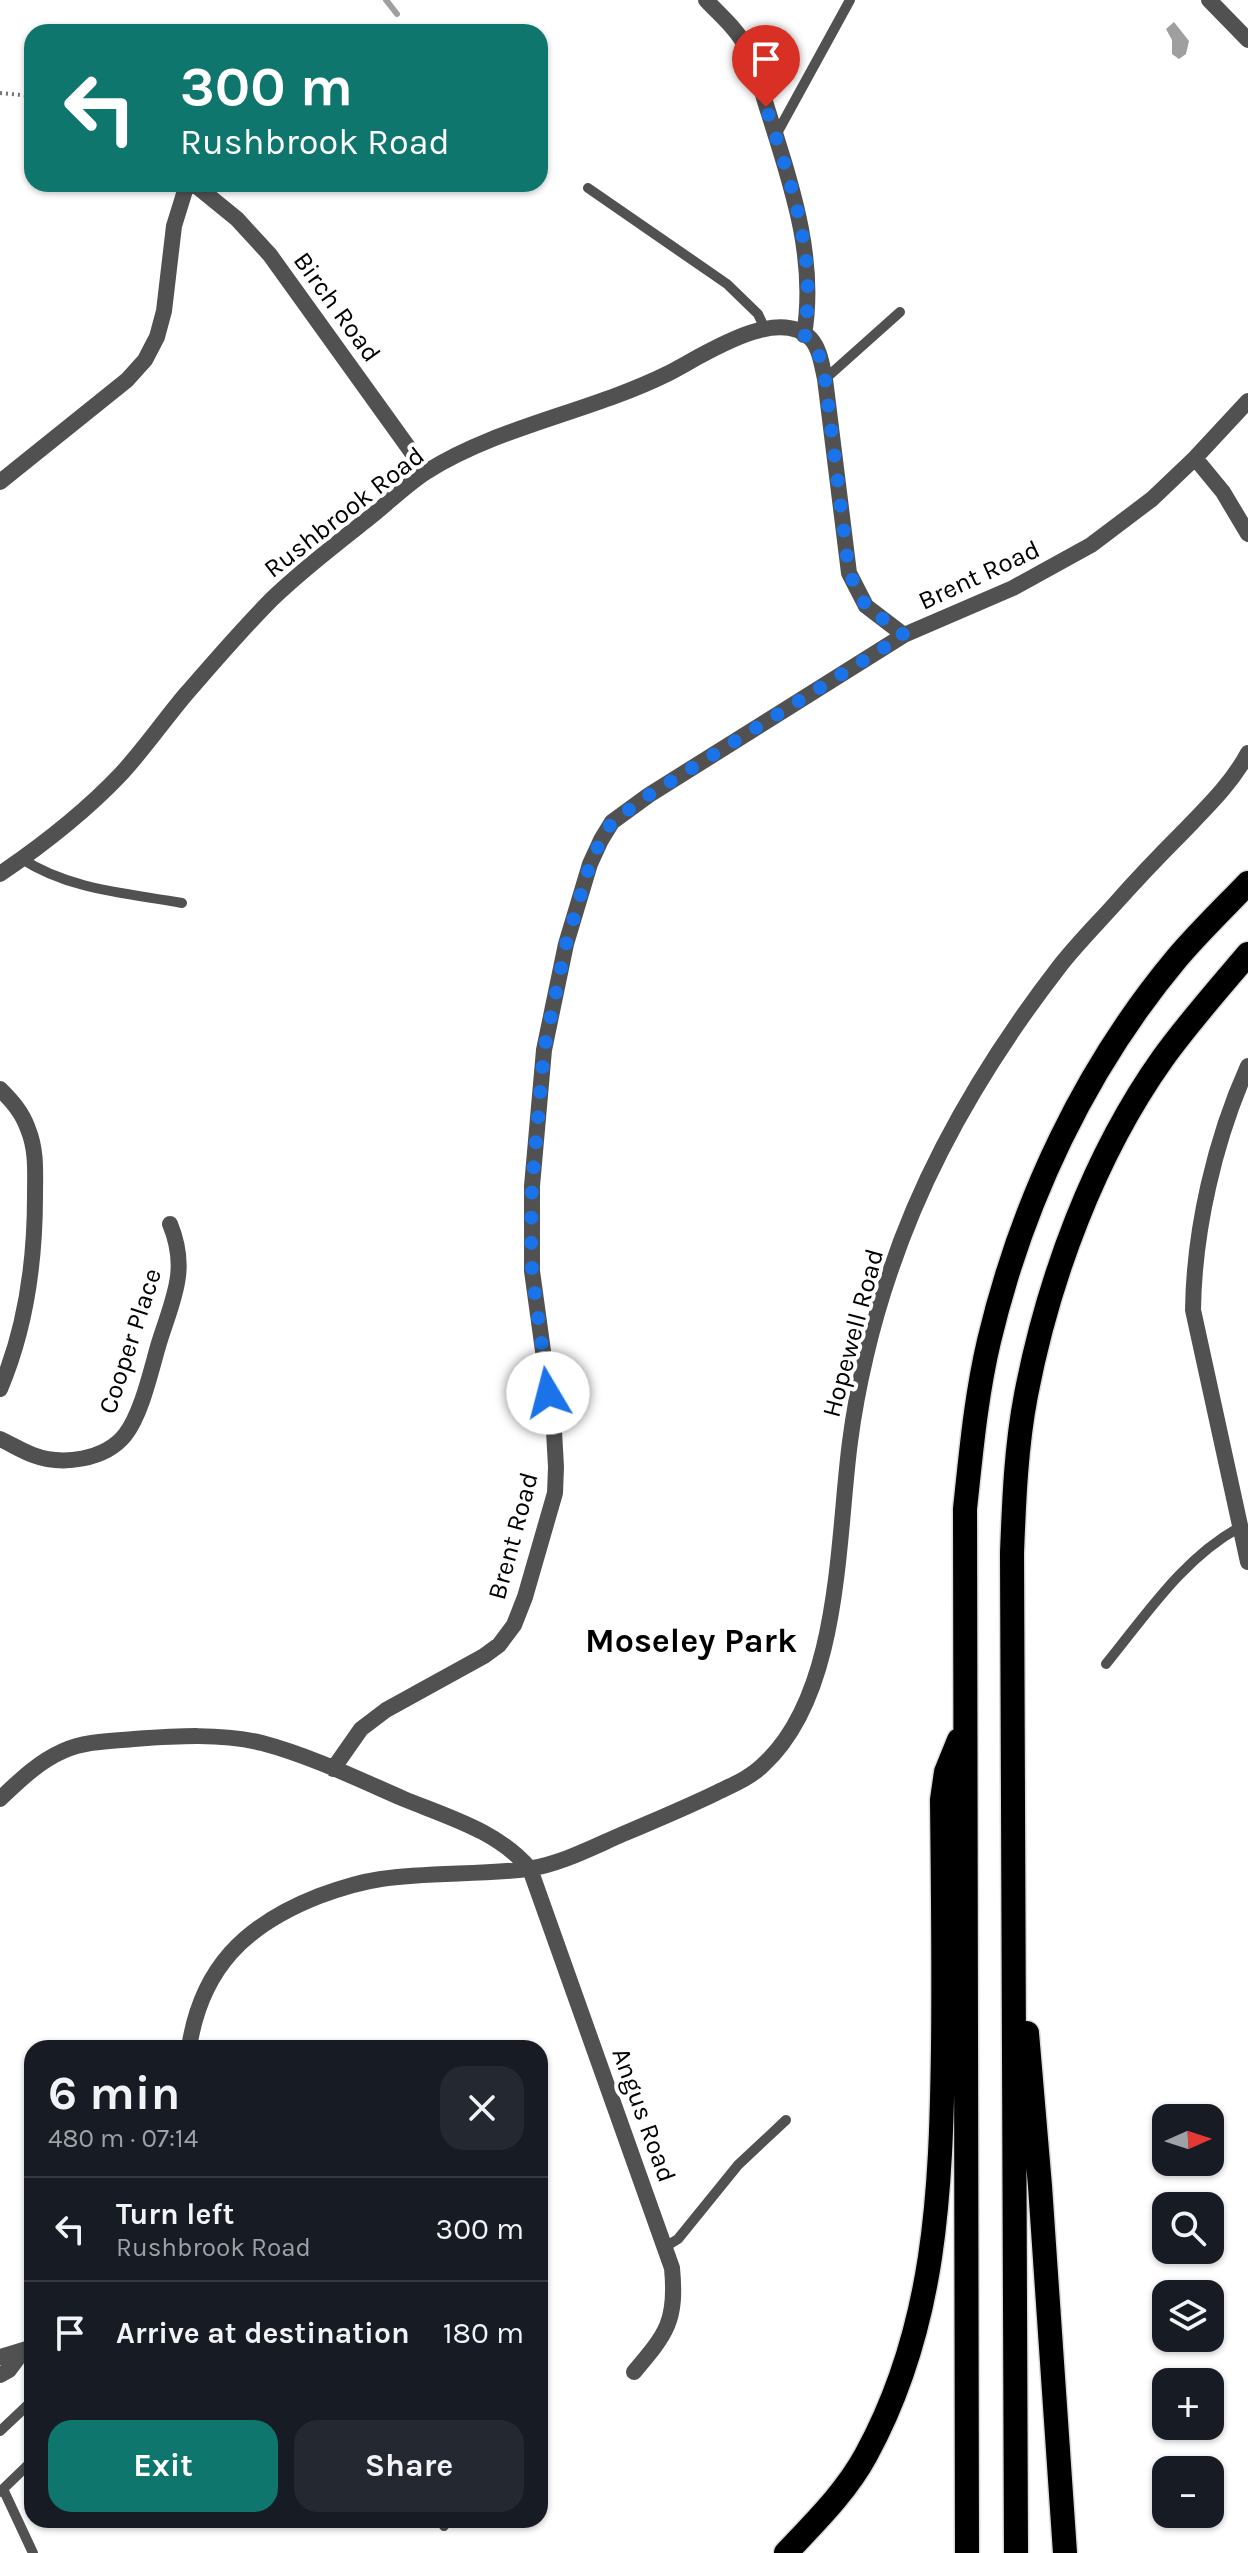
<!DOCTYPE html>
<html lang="en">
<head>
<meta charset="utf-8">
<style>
	body { margin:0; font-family:Karla,sans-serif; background:#242831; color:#f1f3f6; height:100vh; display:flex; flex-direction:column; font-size:30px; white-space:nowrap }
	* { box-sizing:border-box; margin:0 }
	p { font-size:26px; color:#9ea1a6 }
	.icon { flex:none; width:44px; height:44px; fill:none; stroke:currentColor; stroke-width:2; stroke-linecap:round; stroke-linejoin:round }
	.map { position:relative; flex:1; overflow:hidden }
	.panel { position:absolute; left:24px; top:2040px; width:524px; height:488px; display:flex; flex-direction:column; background:#171b24; border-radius:24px; box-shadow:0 2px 6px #0004 }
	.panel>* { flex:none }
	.banner { position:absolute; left:24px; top:24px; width:524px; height:168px; border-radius:24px; box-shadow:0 2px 6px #0004; background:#0f766e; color:#fff; overflow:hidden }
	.needle { width:52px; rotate:87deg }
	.controls { position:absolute; left:1152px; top:2104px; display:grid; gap:16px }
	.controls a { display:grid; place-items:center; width:72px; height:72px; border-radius:16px; background:#171b24; box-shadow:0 2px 6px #0004; font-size:40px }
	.pin { position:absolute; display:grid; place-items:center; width:68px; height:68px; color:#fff; margin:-82px -34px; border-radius:50% 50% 50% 0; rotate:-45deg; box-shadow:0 0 8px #0007 }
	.pin .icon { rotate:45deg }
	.me { position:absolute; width:88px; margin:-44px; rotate:352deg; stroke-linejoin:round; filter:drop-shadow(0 0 6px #0008) }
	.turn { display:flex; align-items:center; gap:28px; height:168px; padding:0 24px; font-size:36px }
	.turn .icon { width:104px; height:104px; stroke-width:2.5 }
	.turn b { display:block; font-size:56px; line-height:68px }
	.round { display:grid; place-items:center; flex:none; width:84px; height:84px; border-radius:24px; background:#242831 }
	.headline { display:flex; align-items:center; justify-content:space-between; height:136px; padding:0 24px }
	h1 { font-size:48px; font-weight:700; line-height:60px }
	.button { display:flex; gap:16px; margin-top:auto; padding:16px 24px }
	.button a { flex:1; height:92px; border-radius:24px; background:#0f766e; color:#fff; font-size:32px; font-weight:700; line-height:92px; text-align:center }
	.button a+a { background:#242831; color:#f1f3f6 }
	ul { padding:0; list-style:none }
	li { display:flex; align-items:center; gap:24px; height:104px; padding:0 24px; border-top:2px solid #363941 }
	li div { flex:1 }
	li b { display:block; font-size:30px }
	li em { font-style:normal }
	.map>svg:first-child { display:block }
	.water { fill:#9f9f9f }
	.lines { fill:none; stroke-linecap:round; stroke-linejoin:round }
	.stream { stroke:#9f9f9f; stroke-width:6 }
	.highway-casing { stroke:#dbdbdb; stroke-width:27 }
	.path { stroke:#737373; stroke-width:4; stroke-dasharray:2 4; stroke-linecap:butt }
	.lane { stroke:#515151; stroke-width:10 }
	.street { stroke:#515151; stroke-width:16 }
	.highway { stroke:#000; stroke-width:24 }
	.route { stroke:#1a73e8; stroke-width:14; stroke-dasharray:0 25.2 }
	.labels { text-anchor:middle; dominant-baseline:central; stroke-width:8; stroke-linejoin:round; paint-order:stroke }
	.street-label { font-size:26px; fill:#000; stroke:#fff }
	.district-label { font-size:34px; font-weight:bold; fill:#000; stroke:#fff }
</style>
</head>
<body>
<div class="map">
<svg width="1248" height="2553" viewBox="0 0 1248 2553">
	<rect width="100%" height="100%" fill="#fff"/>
	<path class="water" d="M1174 22 1189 41 1186 54 1179 59 1172 54V40L1166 29Z"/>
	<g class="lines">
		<path class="stream" d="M386 0 397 14"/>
		<defs>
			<path id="highway" d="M1027 2033 1040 2186 1065 2553
				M786 2553C815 2522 846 2492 866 2455 936 2327 941 2191 943 2048 944 1966 943 1883 942 1800L946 1772 959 1740
				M967 2553 965 1509C971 1453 976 1396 989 1341 1022 1202 1085 1068 1177 958 1199 932 1224 908 1248 883
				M1016 2553 1012 1553C1014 1501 1016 1447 1026 1395 1048 1280 1094 1155 1163 1058 1189 1022 1219 988 1248 954"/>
		</defs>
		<use href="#highway" class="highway-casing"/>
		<path class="path" d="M0 93 32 96"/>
		<path class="lane" d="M776 135 850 0
			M588 188 727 284 758 314 765 329
			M825 379 900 312
			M22 859C70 890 127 893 182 903
			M1106 1664C1146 1615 1183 1558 1240 1527
			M665 2247 678 2239 738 2165 786 2120
			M0 2431 32 2401
			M4 2491 33 2553
			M0 2492 32 2461
			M440 2520 444 2526"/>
		<path class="street" d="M706 0C720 15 737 29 746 47 757 66 761 90 768 111 791 184 817 258 804 335
			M1209 0 1248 40
			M194 184 237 219 270 255 426 472
			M1195 458 1223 492 1248 534
			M0 482 127 380 145 360 157 337 164 311 174 226 187 184
			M0 874C44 844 85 812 121 774 145 748 164 720 186 694 214 662 242 629 272 599 302 570 336 544 369 518 388 503 406 485 426 472 499 426 590 412 667 374 701 357 777 304 811 339 820 349 822 366 825 379L849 573 866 606 904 635
			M1248 1066C1215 1139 1194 1230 1193 1310L1248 1562
			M0 1089C12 1101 22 1112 28 1129 37 1151 35 1173 35 1196 35 1262 26 1328 0 1389
			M0 1439C11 1444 22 1451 33 1455 62 1466 105 1460 125 1435 142 1413 151 1370 159 1343 173 1298 189 1270 170 1224
			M333 1769 361 1729 386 1710 484 1656 499 1645 514 1625 525 1597 555 1493 556 1467 554 1431 532 1271V1186L544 1050 566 944 590 864 601 840 612 822 649 795 904 635 1013 588 1091 545 1152 499 1195 458 1248 401
			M0 1799C19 1781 38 1762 63 1751 85 1741 111 1741 134 1739 176 1736 221 1733 262 1743 311 1756 358 1779 404 1799 448 1817 498 1831 530 1869L672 2268C677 2321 667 2333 634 2372
			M189 2048C201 1968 245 1925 319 1896 338 1889 360 1882 381 1879 429 1872 479 1875 528 1869 561 1864 593 1847 623 1834 654 1821 685 1808 716 1793 732 1785 750 1778 763 1765 841 1694 837 1540 850 1442 857 1387 872 1324 890 1272 927 1161 988 1059 1059 967 1076 945 1096 925 1114 905 1137 879 1160 855 1184 831 1208 806 1232 783 1248 753
			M0 2357 27 2349
			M0 2375 9 2370 23 2351"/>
		<use href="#highway" class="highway"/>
	</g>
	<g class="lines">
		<path class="route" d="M548 1393 532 1271 531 1233 532 1186 544 1050 566 944 590 864 601 840 612 822 649 795 904 635 866 606 849 573 825 379C821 362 819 345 804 335 818 257 790 180 766 107"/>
	</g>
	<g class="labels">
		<g class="street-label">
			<text transform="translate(337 307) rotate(54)">Birch Road</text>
			<text transform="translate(344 512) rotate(-38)">Rushbrook Road</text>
			<text transform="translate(979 575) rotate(-25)">Brent Road</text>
			<text transform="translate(853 1333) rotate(-75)">Hopewell Road</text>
			<text transform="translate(130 1341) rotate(-72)">Cooper Place</text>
			<text transform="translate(513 1536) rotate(-75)">Brent Road</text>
			<text transform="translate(644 2115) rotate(70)">Angus Road</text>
		</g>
		<g class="district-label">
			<text x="691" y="1641">Moseley Park</text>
		</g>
	</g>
</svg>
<div class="controls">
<a><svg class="needle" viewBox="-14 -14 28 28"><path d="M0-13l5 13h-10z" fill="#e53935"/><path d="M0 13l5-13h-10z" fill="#9ea1a6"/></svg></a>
<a><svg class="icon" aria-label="search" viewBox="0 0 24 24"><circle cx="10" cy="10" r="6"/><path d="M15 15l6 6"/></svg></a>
<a><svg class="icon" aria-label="layers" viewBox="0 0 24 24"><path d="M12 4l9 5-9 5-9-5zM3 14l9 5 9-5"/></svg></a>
<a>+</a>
<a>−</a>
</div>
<div class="pin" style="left:766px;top:107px;background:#d93025"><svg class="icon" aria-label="arrive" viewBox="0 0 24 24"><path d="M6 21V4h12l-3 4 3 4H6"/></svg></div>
<svg class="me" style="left:548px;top:1393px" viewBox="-20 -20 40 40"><circle r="19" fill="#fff"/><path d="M0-13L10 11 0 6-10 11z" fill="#1a73e8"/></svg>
<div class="banner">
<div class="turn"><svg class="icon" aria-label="left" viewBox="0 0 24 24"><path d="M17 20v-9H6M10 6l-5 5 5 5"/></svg><div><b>300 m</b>Rushbrook Road</div></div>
</div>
<section class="panel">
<div class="headline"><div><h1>6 min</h1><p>480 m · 07:14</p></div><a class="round"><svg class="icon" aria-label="close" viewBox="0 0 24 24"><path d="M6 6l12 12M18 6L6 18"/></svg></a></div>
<ul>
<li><svg class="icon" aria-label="left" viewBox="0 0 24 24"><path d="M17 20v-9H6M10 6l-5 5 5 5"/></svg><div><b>Turn left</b><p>Rushbrook Road</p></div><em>300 m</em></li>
<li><svg class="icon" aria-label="arrive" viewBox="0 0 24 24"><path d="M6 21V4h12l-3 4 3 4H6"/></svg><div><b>Arrive at destination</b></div><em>180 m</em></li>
</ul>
<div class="button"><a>Exit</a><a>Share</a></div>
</section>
</div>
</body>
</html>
